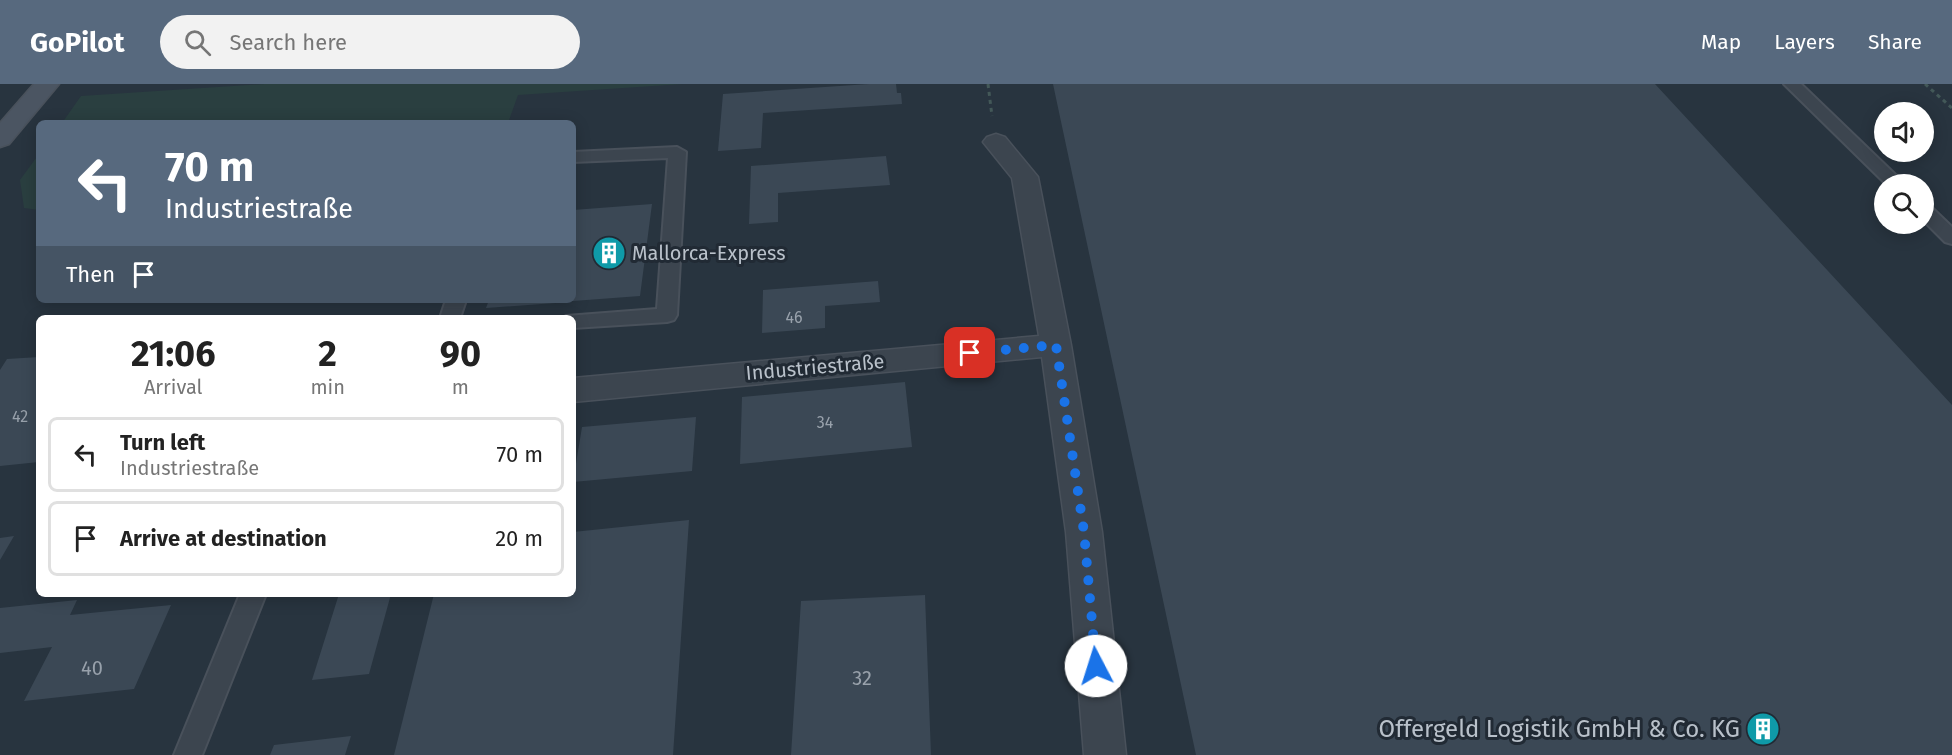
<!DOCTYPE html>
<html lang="en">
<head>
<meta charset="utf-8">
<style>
	body { margin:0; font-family:"Fira Sans",sans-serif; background:#f2f2f2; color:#222; height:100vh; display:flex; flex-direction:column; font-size:22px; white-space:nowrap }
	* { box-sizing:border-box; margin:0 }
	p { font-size:20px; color:#767676 }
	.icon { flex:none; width:33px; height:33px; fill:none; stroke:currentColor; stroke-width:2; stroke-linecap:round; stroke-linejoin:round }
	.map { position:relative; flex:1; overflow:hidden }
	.details { position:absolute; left:36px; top:231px; width:540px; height:282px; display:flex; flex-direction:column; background:#fff; border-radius:9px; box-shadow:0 3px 15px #0003 }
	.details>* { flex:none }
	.top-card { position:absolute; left:36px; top:36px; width:540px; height:183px; border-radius:9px; box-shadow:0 3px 15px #0003; background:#57697e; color:#fff; overflow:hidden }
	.tools { position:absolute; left:1874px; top:18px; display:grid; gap:12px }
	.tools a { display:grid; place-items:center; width:60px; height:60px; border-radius:50%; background:#fff; box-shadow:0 3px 15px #0003; font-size:30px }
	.pin { position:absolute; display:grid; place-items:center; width:51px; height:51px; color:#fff; margin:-26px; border-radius:12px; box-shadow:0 3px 9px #0006 }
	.me { position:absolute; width:66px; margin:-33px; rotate:355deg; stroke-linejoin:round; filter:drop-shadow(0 0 4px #0008) }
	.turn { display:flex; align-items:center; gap:21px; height:126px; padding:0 30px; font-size:27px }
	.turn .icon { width:78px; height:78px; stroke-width:2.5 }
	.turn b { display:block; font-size:42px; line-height:51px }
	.then { display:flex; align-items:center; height:57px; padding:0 30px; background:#0003; gap:12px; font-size:22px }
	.eta { display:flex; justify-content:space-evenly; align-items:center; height:102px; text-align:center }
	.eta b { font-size:36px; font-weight:700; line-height:42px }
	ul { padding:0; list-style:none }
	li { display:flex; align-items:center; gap:18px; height:75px; margin:0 12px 9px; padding:0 18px; border:3px solid #e0e0e0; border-radius:9px }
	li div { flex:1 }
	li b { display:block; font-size:22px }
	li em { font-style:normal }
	header { display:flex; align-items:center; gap:36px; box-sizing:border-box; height:84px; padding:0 30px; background:#57697e; color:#fff }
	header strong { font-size:28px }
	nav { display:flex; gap:33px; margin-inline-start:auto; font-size:21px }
	.search { width:420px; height:54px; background:#f2f2f2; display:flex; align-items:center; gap:15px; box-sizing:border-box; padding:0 21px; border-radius:33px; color:#767676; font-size:22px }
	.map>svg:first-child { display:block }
	.green { fill:#2a3f40 }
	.building { fill:#3b4855 }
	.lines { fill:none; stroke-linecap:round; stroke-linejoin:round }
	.lane-casing { stroke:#49515b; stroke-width:4 }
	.street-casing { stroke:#49515b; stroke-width:3 }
	.secondary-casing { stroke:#49515b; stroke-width:3 }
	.path { stroke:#435858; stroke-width:3; stroke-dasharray:4 4; stroke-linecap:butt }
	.lane { fill:#3c454f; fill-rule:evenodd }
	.street { fill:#3c454f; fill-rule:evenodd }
	.secondary { fill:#4b5562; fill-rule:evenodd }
	.route { stroke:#1a73e8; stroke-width:10; stroke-dasharray:0 18 }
	.labels { text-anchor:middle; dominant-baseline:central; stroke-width:6; stroke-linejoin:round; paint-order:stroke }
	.number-label { font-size:16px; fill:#98a1ab }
	.poi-label { font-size:20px; fill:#b9c1ca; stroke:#212a34; text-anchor:start }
	.street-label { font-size:20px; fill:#b9c1ca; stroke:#212a34 }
	.near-number-label { font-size:20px; fill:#98a1ab }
	.near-poi-label { font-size:24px; fill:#b9c1ca; stroke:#212a34; text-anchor:end }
</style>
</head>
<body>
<header>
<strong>GoPilot</strong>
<div class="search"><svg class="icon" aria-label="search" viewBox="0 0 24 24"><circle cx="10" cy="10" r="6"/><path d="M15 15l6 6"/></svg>Search here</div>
<nav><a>Map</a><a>Layers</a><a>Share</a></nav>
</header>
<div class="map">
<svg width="1952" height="671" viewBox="0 0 1952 671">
	<rect width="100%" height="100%" fill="#28343f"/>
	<path class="green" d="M265 0H683L518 11 508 39H62L81 12Z
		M39 70V126L24 124 20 96Z"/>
	<path class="building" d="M869 0H896L897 9H901L902 20 763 29 761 64 718 67 723 10Z
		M1053 0H1655L1952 321V671H1196Z
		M886 72 890 101 778 109V138L749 140 751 82Z
		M652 120 640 212 573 217V126Z
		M878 197 880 218 825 222V244L762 249 763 206Z
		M489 216H569V218L486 224Z
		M39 273V378L0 382V286L7 275Z
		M905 298 912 363 740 380 742 313Z
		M696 333 692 387 573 398 582 343Z
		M689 436 673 671H394L434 510H573V448Z
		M14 452 0 476V454Z
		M339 510H391L369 590 312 596Z
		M925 511 931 671H791L801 517Z
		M77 516 70 531 171 521 134 605 24 617 52 563 0 569V524Z
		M351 652 345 671H270L274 661Z"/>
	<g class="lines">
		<defs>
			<path id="lane" d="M1784 0H1801L1905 100H1886Z
				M677 63 686 68 677 231 674 236 667 238 573 244V234H565L566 232 657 225 668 74 573 78V68Z
				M1923 120 1930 122 1952 143V160L1945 158 1923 136Z
				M446 216H466L460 234H440Z
				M240 510H266L202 671H174Z"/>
			<path id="street" d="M996 50 1005 53 1038 93 1071 261 1102 448 1126 671H1084L1066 448 1042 273 573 318V294L1039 252 1012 94 983 58 987 53Z"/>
			<path id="secondary" d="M34 0H59L9 60 0 63V39Z"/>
		</defs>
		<use href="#lane" class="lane-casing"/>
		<use href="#street" class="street-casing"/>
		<use href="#secondary" class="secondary-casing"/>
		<path class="path" d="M988 0 992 32
			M1925 0 1952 24"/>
		<use href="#lane" class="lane"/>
		<use href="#street" class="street"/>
		<use href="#secondary" class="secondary"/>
	</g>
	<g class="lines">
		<path class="route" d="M970 269 1056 261 1084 448 1096 582"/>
	</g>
	<defs>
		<symbol id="building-disc" viewBox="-11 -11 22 22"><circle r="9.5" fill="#0f9aa8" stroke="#212a34"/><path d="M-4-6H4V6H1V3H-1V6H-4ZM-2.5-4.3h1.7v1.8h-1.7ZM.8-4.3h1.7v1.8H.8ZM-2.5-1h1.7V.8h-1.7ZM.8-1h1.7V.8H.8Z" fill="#fff"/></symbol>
	</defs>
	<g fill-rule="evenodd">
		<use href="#building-disc" x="590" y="150" width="38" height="38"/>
		<use href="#building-disc" x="1744" y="626" width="38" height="38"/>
	</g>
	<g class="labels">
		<g class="number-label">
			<text x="794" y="233">46</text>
			<text x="20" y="332">42</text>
			<text x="825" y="338">34</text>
		</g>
		<g class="poi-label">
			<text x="632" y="169">Mallorca-Express</text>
		</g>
		<g class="street-label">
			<text transform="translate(815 283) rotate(-5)">Industriestraße</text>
		</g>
		<g class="near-number-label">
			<text x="92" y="584">40</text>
			<text x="862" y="594">32</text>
		</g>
		<g class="near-poi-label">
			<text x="1740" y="645">Offergeld Logistik GmbH &amp; Co. KG</text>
		</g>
	</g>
</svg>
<div class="tools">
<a><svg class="icon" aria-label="sound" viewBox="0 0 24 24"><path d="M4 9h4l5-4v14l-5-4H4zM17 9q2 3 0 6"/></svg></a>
<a><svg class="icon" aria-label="search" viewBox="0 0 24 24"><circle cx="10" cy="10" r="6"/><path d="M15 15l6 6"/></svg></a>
</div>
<div class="pin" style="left:970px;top:269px;background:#d93025"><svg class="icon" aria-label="arrive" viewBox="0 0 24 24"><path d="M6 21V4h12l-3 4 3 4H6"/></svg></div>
<svg class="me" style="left:1096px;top:582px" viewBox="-20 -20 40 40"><circle r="19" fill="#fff"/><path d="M0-13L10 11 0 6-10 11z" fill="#1a73e8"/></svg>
<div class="top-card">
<div class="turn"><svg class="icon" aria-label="left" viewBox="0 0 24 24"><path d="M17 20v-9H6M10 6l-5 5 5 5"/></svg><div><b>70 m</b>Industriestraße</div></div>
<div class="then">Then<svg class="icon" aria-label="arrive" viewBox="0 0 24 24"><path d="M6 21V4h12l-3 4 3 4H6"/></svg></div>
</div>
<section class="details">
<div class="eta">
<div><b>21:06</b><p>Arrival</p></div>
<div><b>2</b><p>min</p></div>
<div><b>90</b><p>m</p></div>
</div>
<ul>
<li><svg class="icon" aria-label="left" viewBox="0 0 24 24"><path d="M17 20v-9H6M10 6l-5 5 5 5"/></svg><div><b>Turn left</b><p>Industriestraße</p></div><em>70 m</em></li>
<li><svg class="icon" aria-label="arrive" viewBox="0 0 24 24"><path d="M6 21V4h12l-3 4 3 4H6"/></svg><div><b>Arrive at destination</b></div><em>20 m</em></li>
</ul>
</section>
</div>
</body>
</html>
